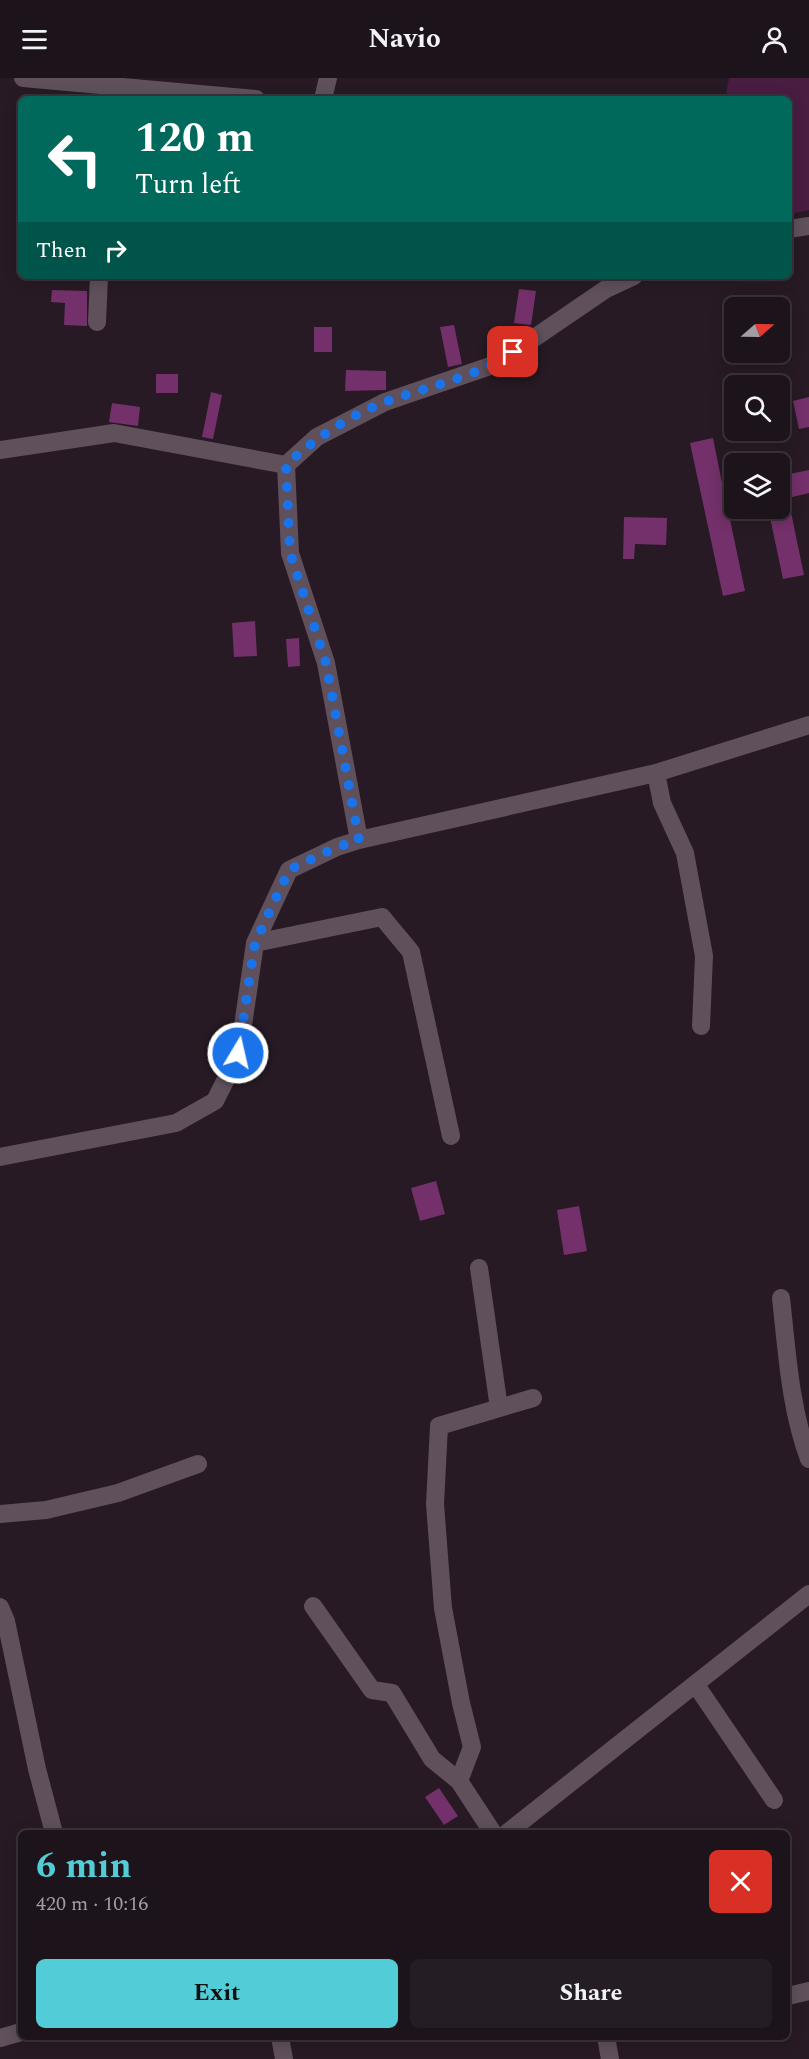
<!DOCTYPE html>
<html lang="en">
<head>
<meta charset="utf-8">
<style>
	body { margin:0; font-family:Spectral,serif; background:#251d24; color:#f1f3f6; height:100vh; display:flex; flex-direction:column; font-size:22px; white-space:nowrap }
	* { box-sizing:border-box; margin:0 }
	p { font-size:20px; color:#a09ea3 }
	.icon { flex:none; width:33px; height:33px; fill:none; stroke:currentColor; stroke-width:2; stroke-linecap:round; stroke-linejoin:round }
	.map { position:relative; flex:1; overflow:hidden }
	.drawer { position:absolute; left:18px; top:1752px; width:772px; height:210px; display:flex; flex-direction:column; background:#1d141b; border-radius:9px; box-shadow:0 3px 15px #0003,0 0 0 2px #3b333a }
	.drawer>* { flex:none }
	.banner { position:absolute; left:18px; top:18px; width:774px; height:183px; border-radius:9px; box-shadow:0 3px 15px #0003,0 0 0 2px #3b333a; background:#00695c; color:#fff; overflow:hidden }
	.needle { width:39px; rotate:70deg }
	.controls { position:absolute; left:724px; top:219px; display:grid; gap:12px }
	.controls a { display:grid; place-items:center; width:66px; height:66px; border-radius:9px; background:#1d141b; box-shadow:0 3px 15px #0003,0 0 0 2px #3b333a; font-size:30px }
	.pin { position:absolute; display:grid; place-items:center; width:51px; height:51px; color:#fff; margin:-26px; border-radius:12px; box-shadow:0 3px 9px #0006 }
	.me { position:absolute; width:66px; margin:-33px; rotate:9deg; stroke-linejoin:round; filter:drop-shadow(0 0 4px #0008) }
	.turn { display:flex; align-items:center; gap:21px; height:126px; padding:0 18px; font-size:27px }
	.turn .icon { width:78px; height:78px; stroke-width:2.5 }
	.turn b { display:block; font-size:42px; line-height:51px }
	.then { display:flex; align-items:center; height:57px; padding:0 18px; background:#0003; gap:12px; font-size:22px }
	.round { display:grid; place-items:center; flex:none; width:63px; height:63px; border-radius:9px; background:#251d24 }
	.overview { display:flex; align-items:center; justify-content:space-between; height:102px; padding:0 18px }
	h1 { font-size:36px; font-weight:700; line-height:45px; color:#52ccd6 }
	.button { display:flex; gap:12px; margin-top:auto; padding:12px 18px }
	.button a { flex:1; height:69px; border-radius:9px; background:#52ccd6; color:#111; font-size:24px; font-weight:700; line-height:69px; text-align:center }
	.button a+a { background:#251d24; color:#f1f3f6 }
	header { display:flex; justify-content:space-between; align-items:center; height:78px; padding:0 18px; background:#1d141b; font-size:27px; font-weight:700 }
	.map>svg:first-child { display:block }
	.green { fill:#491c42 }
	.building { fill:#74306a }
	.lines { fill:none; stroke-linecap:round; stroke-linejoin:round }
	.minor { stroke:#5f505c; stroke-width:18 }
	.route { stroke:#1a73e8; stroke-width:10; stroke-dasharray:0 18 }
</style>
</head>
<body>
<header><svg class="icon" aria-label="menu" viewBox="0 0 24 24"><path d="M4 6h16M4 12h16M4 18h16"/></svg>Navio<svg class="icon" aria-label="person" viewBox="0 0 24 24"><circle cx="12" cy="8" r="4"/><path d="M4 21q1-7 8-7t8 7"/></svg></header>
<div class="map">
<svg width="809" height="1981" viewBox="0 0 809 1981">
	<rect width="100%" height="100%" fill="#271a24"/>
	<path class="green" d="M729 0H809V132L789 136V21H725Z"/>
	<path class="building" d="M519 211 536 213 531 247 514 245Z
		M52 212 87 213V248L64 247 65 225 51 224Z
		M454 247 462 286 448 289 440 249Z
		M314 249H332V274H314Z
		M346 292 386 293V312L345 313Z
		M156 296H178V315H156Z
		M211 314 222 317 213 361 202 359Z
		M809 319V349L799 351 793 323Z
		M112 325 140 329 138 348 109 344Z
		M713 360 723 410 735 408V431L728 432 745 513 723 518 690 365Z
		M809 392V415L788 420 804 497 783 501 768 430H780V398Z
		M624 439 667 440 666 467 635 466 634 481H623Z
		M255 543 257 578 234 579 232 545Z
		M299 560 300 588 288 589 286 561Z
		M436 1103 445 1136 420 1143 411 1110Z
		M579 1128 587 1173 564 1177 557 1132Z
		M439 1710 458 1738 444 1747 425 1719Z"/>
	<g class="lines">
		<path class="minor" d="M23 0 256 21
			M323 21 328 0
			M789 151 809 148
			M97 244 99 198
			M0 372 114 355 286 387
			M656 695 662 725 685 775 704 878 701 948
			M359 762 326 585 290 475 286 387 317 359 385 324 496 286 606 211 634 198
			M255 865 382 839 411 874 451 1058
			M0 1079 176 1045 215 1023 239 975 255 865 289 792 337 769 359 762 656 695 809 647
			M479 1190 499 1330
			M781 1220C787 1274 790 1330 809 1381
			M0 1436 46 1432 118 1415 198 1386
			M313 1528 372 1612 392 1615 432 1681 459 1703 493 1755
			M0 1529 6 1543 37 1691 54 1755
			M696 1607 774 1722
			M459 1703 472 1669 461 1625 443 1530 435 1426 439 1348 533 1320
			M507 1755 809 1516
			M788 1918 809 1913
			M280 1959 284 1981
			M606 1959 610 1981
			M0 1960 21 1954"/>
	</g>
	<g class="lines">
		<path class="route" d="M238 975 255 865 289 792 337 769 359 762 326 585 290 475 286 387C316 360 350 337 388 323 429 308 477 299 513 274"/>
	</g>
</svg>
<div class="controls">
<a><svg class="needle" viewBox="-14 -14 28 28"><path d="M0-13l5 13h-10z" fill="#e53935"/><path d="M0 13l5-13h-10z" fill="#a09ea3"/></svg></a>
<a><svg class="icon" aria-label="search" viewBox="0 0 24 24"><circle cx="10" cy="10" r="6"/><path d="M15 15l6 6"/></svg></a>
<a><svg class="icon" aria-label="layers" viewBox="0 0 24 24"><path d="M12 4l9 5-9 5-9-5zM3 14l9 5 9-5"/></svg></a>
</div>
<div class="pin" style="left:513px;top:274px;background:#d93025"><svg class="icon" aria-label="arrive" viewBox="0 0 24 24"><path d="M6 21V4h12l-3 4 3 4H6"/></svg></div>
<svg class="me" style="left:238px;top:975px" viewBox="-20 -20 40 40"><circle r="17" fill="#1a73e8" stroke="#fff" stroke-width="3"/><path d="M0-11L8 9 0 5-8 9z" fill="#fff"/></svg>
<div class="banner">
<div class="turn"><svg class="icon" aria-label="left" viewBox="0 0 24 24"><path d="M17 20v-9H6M10 6l-5 5 5 5"/></svg><div><b>120 m</b>Turn left</div></div>
<div class="then">Then<svg class="icon" aria-label="right" viewBox="0 0 24 24"><path d="M7 20v-9h11M14 6l5 5-5 5"/></svg></div>
</div>
<section class="drawer">
<div class="overview"><div><h1>6 min</h1><p>420 m · 10:16</p></div><a class="round" style="background:#d93025;color:#fff"><svg class="icon" aria-label="close" viewBox="0 0 24 24"><path d="M6 6l12 12M18 6L6 18"/></svg></a></div>
<div class="button"><a>Exit</a><a>Share</a></div>
</section>
</div>
</body>
</html>
